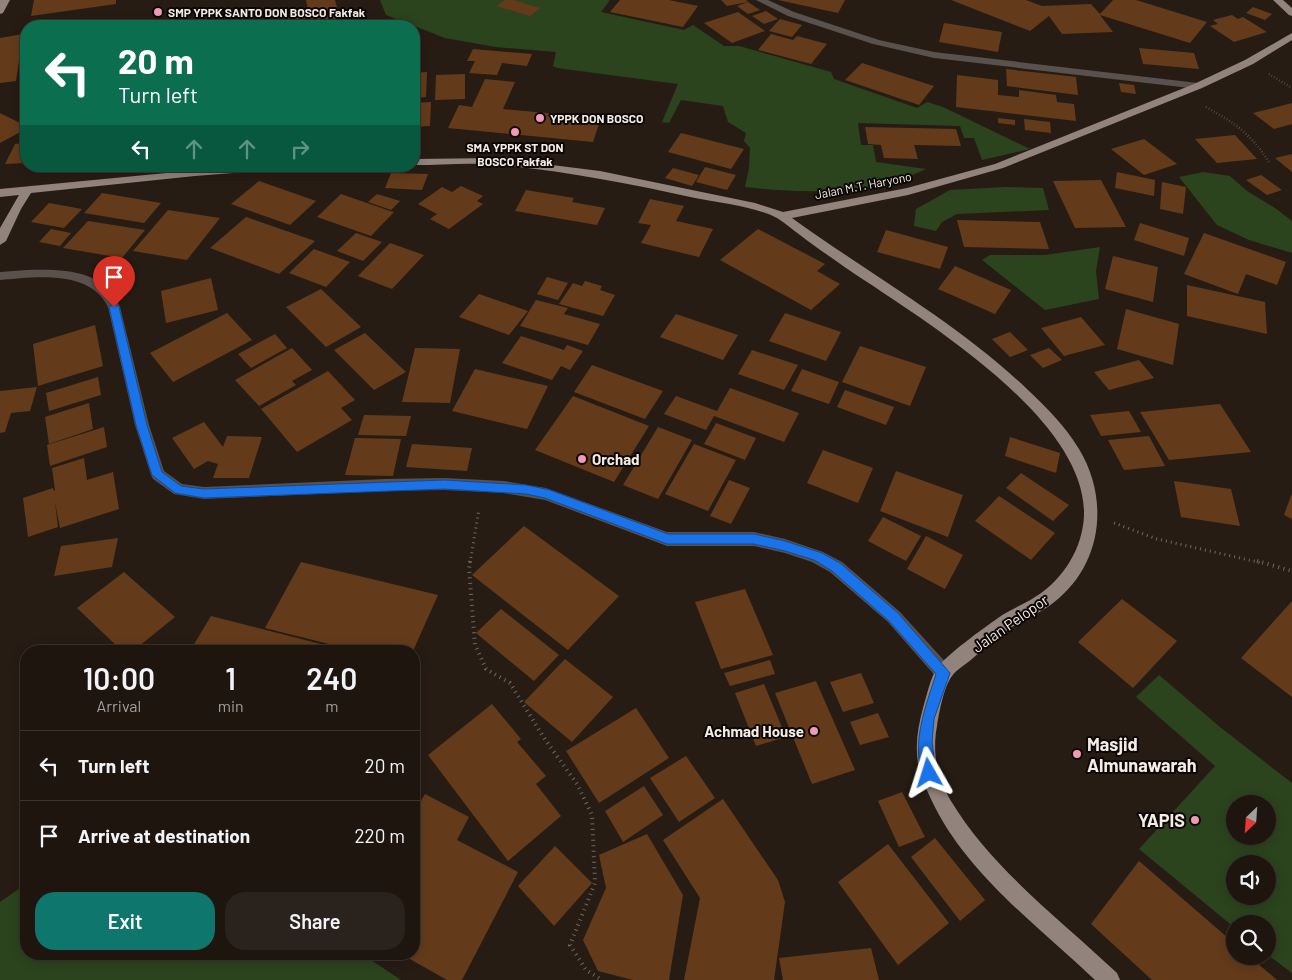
<!DOCTYPE html>
<html lang="en">
<head>
<meta charset="utf-8">
<style>
	body { margin:0; font-family:Barlow,sans-serif; background:#2a221c; color:#f1f3f6; height:100vh; display:flex; flex-direction:column; font-size:19px; white-space:nowrap }
	* { box-sizing:border-box; margin:0 }
	p { font-size:16px; color:#a09f9e }
	.icon { flex:none; width:28px; height:28px; fill:none; stroke:currentColor; stroke-width:2; stroke-linecap:round; stroke-linejoin:round }
	.map { position:relative; flex:1; overflow:hidden }
	.sheet { position:absolute; left:20px; top:645px; width:400px; height:315px; display:flex; flex-direction:column; background:#1d150e; border-radius:20px; box-shadow:0 2px 12px #0003,0 0 0 1px #3b342e }
	.sheet>* { flex:none }
	.top-card { position:absolute; left:20px; top:20px; width:400px; height:152px; border-radius:20px; box-shadow:0 2px 12px #0003,0 0 0 1px #3b342e; background:#0b6e4f; color:#fff; overflow:hidden }
	.needle { width:32px; rotate:205deg }
	.fabs { position:absolute; left:1226px; top:795px; display:grid; gap:10px }
	.fabs a { display:grid; place-items:center; width:50px; height:50px; border-radius:50%; background:#1d150e; box-shadow:0 2px 12px #0003,0 0 0 1px #3b342e; font-size:25px }
	.pin { position:absolute; display:grid; place-items:center; width:42px; height:42px; color:#fff; margin:-51px -21px; border-radius:50% 50% 50% 0; rotate:-45deg; box-shadow:0 0 5px #0007 }
	.pin .icon { rotate:45deg }
	.me { position:absolute; width:55px; margin:-28px; rotate:354deg; stroke-linejoin:round; filter:drop-shadow(0 0 4px #0008) }
	.turn { display:flex; align-items:center; gap:18px; height:105px; padding:0 15px; font-size:22px }
	.turn .icon { width:65px; height:65px; stroke-width:2.5 }
	.turn b { display:block; font-size:35px; line-height:42px }
	.lanes { display:flex; align-items:center; height:48px; padding:0 15px; background:#0003; justify-content:center; gap:25px; direction:ltr }
	.lanes .off { opacity:.35 }
	.eta { display:flex; justify-content:space-evenly; align-items:center; height:85px; text-align:center }
	.eta b { font-size:30px; font-weight:600; line-height:35px }
	.button { display:flex; gap:10px; margin-top:auto; padding:10px 15px }
	.button a { flex:1; height:58px; border-radius:20px; background:#0f766e; color:#fff; font-size:20px; font-weight:600; line-height:58px; text-align:center }
	.button a+a { background:#2a221c; color:#f1f3f6 }
	ul { padding:0; list-style:none }
	li { display:flex; align-items:center; gap:15px; height:70px; padding:0 15px; border-top:1px solid #3b342e }
	li div { flex:1 }
	li b { display:block; font-size:19px }
	li em { font-style:normal }
	.map>svg:first-child { display:block }
	.green { fill:#2b441d; fill-rule:evenodd }
	.building { fill:#633b1b }
	.lines { fill:none; stroke-linecap:round; stroke-linejoin:round }
	.path-far2 { stroke:#726860; stroke-width:2.5; stroke-dasharray:0.5 2.5; stroke-linecap:butt }
	.path-far1 { stroke:#726860; stroke-width:3; stroke-dasharray:1 4; stroke-linecap:butt }
	.path { stroke:#726860; stroke-width:4; stroke-dasharray:1 4.5; stroke-linecap:butt }
	.minor { fill:#58514e; fill-rule:evenodd }
	.major { fill:#92837d; fill-rule:evenodd }
	.route { fill:#1a73e8; stroke:#114b97 }
	.poi-dot { fill:#f09ab7; stroke:#0c0705; stroke-width:2 }
	.labels { text-anchor:middle; dominant-baseline:central; stroke-width:4; stroke-linejoin:round; paint-order:stroke }
	.far-poi-label { font-size:12px; font-weight:bold; fill:#f4ece6; stroke:#0c0705; text-anchor:start }
	.far-street-label { font-size:12px; fill:#f4ece6; stroke:#0c0705 }
	.poi-label { font-size:15px; font-weight:bold; fill:#f4ece6; stroke:#0c0705; text-anchor:start }
	.street-label { font-size:15px; fill:#f4ece6; stroke:#0c0705 }
	.near-poi-label { font-size:18px; font-weight:bold; fill:#f4ece6; stroke:#0c0705; text-anchor:start }
</style>
</head>
<body>
<div class="map">
<svg width="1292" height="980" viewBox="0 0 1292 980">
	<rect width="100%" height="100%" fill="#271c13"/>
	<path class="green" d="M380 0H610L601 12 684 30 693 25 724 46H739L831 72 834 79 917 108 927 102 943 107 1030 149 982 160 974 138H964L960 126 858 123 861 145H873L876 162 926 169C871 195 805 194 745 187L749 168 750 148 744 141 746 133 728 122 723 106 681 100 669 123 662 122 678 84 557 68 553 66 556 52 496 47 445 38 386 15Z
		M1203 172 1230 176 1247 191 1275 208 1292 221V253L1249 240 1217 225 1179 177Z
		M1005 187 1043 188 1049 210 957 214 942 222 936 231 914 226 916 209 950 190Z
		M1100 247 1096 271 1099 299 1045 310 982 260 990 255H1045Z
		M1159 675 1220 727 1292 783V973L1268 955V924H1235V928L1139 849 1215 766 1136 697ZM1235 804H1268V836H1235ZM1235 864H1268V896H1235Z
		M26 884V954H362L401 980H0V902Z"/>
	<path class="building" d="M34 0H116V4L31 16Z
		M306 0H335L342 26H311Z
		M505 0H513L540 8 530 16 497 6Z
		M620 0H669L698 6 683 27 610 12Z
		M721 0H746L748 2 727 6Z
		M778 0H845L838 13Z
		M951 0H1026L1042 6 1091 4 1100 14 1113 0H1136L1207 22 1190 43 1100 15 1113 32 1062 34 1049 16 1030 31Z
		M748 2 760 10 748 14 737 6Z
		M1253 7 1272 14 1265 20 1246 13Z
		M766 11 778 19 764 24 752 16Z
		M738 12 765 31 732 43 704 23Z
		M304 15 307 26H259L258 22Z
		M1232 15 1238 19 1243 17 1267 32 1234 42 1210 26 1218 24 1213 20Z
		M106 19 105 26H66V25Z
		M780 19 802 25 792 37 769 31Z
		M240 20 241 26H208V25Z
		M944 23 1002 32 998 52 939 42Z
		M23 34 16 81 0 83V38Z
		M771 34 793 40 797 36 827 44 811 64 758 50Z
		M1139 48 1194 53 1199 69 1143 64Z
		M473 49 532 54 527 66 502 63 497 75 469 73 475 61H467Z
		M862 63 934 86 919 105 845 80Z
		M1006 69 1076 77 1078 95 1007 86Z
		M427 72 426 97 414 98V73Z
		M465 74V99L435 100 436 75Z
		M957 75 998 80V95L1019 97V90L1056 95 1057 102 1074 104 1076 121 956 107Z
		M485 79 515 82 503 109 601 118 593 142 448 128 459 105 472 107Z
		M1119 83 1134 85 1136 94 1121 92Z
		M431 102 430 126 414 127V103Z
		M1292 103V124L1274 129 1253 113Z
		M0 113 26 126V129L0 143Z
		M998 118 1015 120V125L998 123Z
		M1024 119 1050 122 1051 133 1025 130Z
		M865 127 956 129 961 146 914 145 918 159 884 158 881 145 868 144Z
		M681 133 744 149 731 169 668 152Z
		M1235 135 1257 159 1217 163 1195 139Z
		M1144 139 1177 164 1144 175 1111 149Z
		M26 143V163L5 164 15 144Z
		M1292 154V172L1275 158Z
		M705 167 736 175 727 190 696 182Z
		M673 168 699 175 692 186 665 178Z
		M1117 172 1155 180 1154 196 1115 188Z
		M391 173 428 174 422 190 385 188Z
		M1261 175 1282 190 1267 195 1246 180Z
		M1101 180 1126 227 1075 228 1053 181Z
		M259 181 316 201 290 225 231 204Z
		M1162 182 1186 187 1183 214 1160 209Z
		M461 186 483 196 477 201 483 204 449 229 430 219 437 214 418 204 442 187 452 192Z
		M526 190 574 198 572 202 605 208 597 225 515 211Z
		M102 193 161 203 144 223 84 213Z
		M341 194 390 211 394 212 371 236 317 217Z
		M377 194 400 201 391 210 368 202Z
		M650 199 684 206 676 221 713 229 699 257 641 243 651 225 638 223Z
		M49 203 82 209 64 228 31 222Z
		M168 210 220 218 187 260 133 251Z
		M246 217 315 241 279 274 210 248Z
		M957 220 1040 222 1049 249 964 247Z
		M88 221 145 230 122 258 63 248Z
		M1140 223 1189 238 1184 256 1134 240Z
		M51 229 71 233 60 246 39 242Z
		M758 229 825 264 817 271 840 284 811 310 720 260Z
		M886 230 948 247 940 269 877 252Z
		M356 233 382 242 363 261 337 251Z
		M1204 233 1286 262 1277 285 1246 274 1238 294 1184 274Z
		M390 243 424 255 392 289 358 276Z
		M314 249 350 262 326 287 289 273Z
		M1113 256 1158 267 1153 302 1105 289Z
		M955 266 1011 290 995 314 938 289Z
		M547 277 568 283 558 300 537 294Z
		M211 278 218 310 166 323 161 291Z
		M585 281 602 286 600 290 615 295 603 316 559 304 573 283 582 286Z
		M1187 285 1265 302 1267 334 1187 316Z
		M321 289 361 327 326 347 286 307Z
		M479 294 528 311 509 335 459 317Z
		M536 300 568 308 564 314 600 324 588 345 520 326Z
		M1126 309 1179 324 1173 365 1117 349Z
		M227 313 252 340 173 382 150 353Z
		M785 313 841 332 826 361 769 341Z
		M676 314 738 335 723 360 660 337Z
		M1081 317 1105 345 1064 356 1041 328Z
		M95 325 103 366 38 386 33 344Z
		M1010 332 1028 350 1010 357 992 339Z
		M365 333 406 372 374 390 334 350Z
		M275 334 287 348 251 368 238 354Z
		M521 336 564 350 567 345 583 351 570 370 561 366 552 380 502 363Z
		M860 346 926 367 910 406 842 382Z
		M292 348 312 370 292 381 296 385 259 406 235 380Z
		M415 348 460 349 450 403 402 402Z
		M1049 348 1062 360 1043 368 1030 355Z
		M752 350 798 365 784 390 738 374Z
		M1139 360 1154 378 1109 390 1094 372Z
		M592 365 663 391 645 419 574 392Z
		M475 369 548 386 527 429 452 411Z
		M802 369 839 382 829 404 791 391Z
		M328 371 355 400 341 408 352 420 297 452 261 409Z
		M98 377 101 395 49 411 46 393Z
		M37 387 30 411 11 413 5 432 0 433V391Z
		M730 388 799 413 784 442 714 416 706 430 664 414 676 396 717 411Z
		M845 390 894 407 886 425 837 407Z
		M573 396 649 426 614 482 535 450Z
		M89 403 93 429 49 444 45 417Z
		M1220 404 1251 452 1169 460 1140 412Z
		M1129 411 1141 432 1101 436 1090 415Z
		M364 415 411 416 406 436 358 435Z
		M204 422 223 447 227 436 262 437 249 478H213L218 464 208 461 194 469 172 438Z
		M716 423 756 438 745 460 704 444Z
		M104 427 107 447 50 466 47 445Z
		M658 427 692 440 658 499 623 485Z
		M1149 436 1165 466 1124 470 1108 440Z
		M1010 437 1060 453 1056 473 1005 456Z
		M355 438 401 439 393 476 345 475Z
		M412 444 472 448 467 471 406 467Z
		M694 444 736 460 708 511 665 494Z
		M823 450 873 468 858 503 807 483Z
		M84 458 87 480 113 472 119 509 60 528 55 502 58 527 28 537 23 498 53 488 54 491 55 490 52 468Z
		M896 471 963 495 948 537 880 511Z
		M1021 473 1069 505 1053 521 1006 488Z
		M729 480 750 488 731 524 710 516Z
		M1174 481 1231 489 1240 526 1181 517Z
		M1292 493V519L1284 515Z
		M999 496 1055 533 1031 560 975 521Z
		M883 517 921 536 906 561 868 541Z
		M524 526 619 596 568 650 472 575Z
		M926 536 963 555 945 589 907 569Z
		M118 538 112 567 54 576 61 546Z
		M301 562 438 595 413 651H357L265 628Z
		M124 572 175 617 133 651H122L77 608Z
		M745 589 773 655 721 669 695 602Z
		M1122 599 1177 641 1133 688 1078 642Z
		M1292 601V697L1241 658Z
		M501 609 559 655 534 681 476 633Z
		M211 616 348 651H190Z
		M565 659 613 697 572 742 524 702Z
		M770 660 775 674 730 686 724 673Z
		M861 673 874 703 843 712 830 682Z
		M816 681 855 770 812 784 775 693Z
		M764 684 786 737 756 746 735 693Z
		M492 704 521 739 517 742 546 776 536 784 561 816 508 861 428 755Z
		M636 708 669 758 599 803 566 751Z
		M878 713 889 737 860 745 850 722Z
		M686 756 715 798 679 822 650 778Z
		M644 786 663 815 623 842 605 811Z
		M902 792 925 837 899 847 878 801Z
		M425 794 469 817 457 840 518 872 462 980H447L401 954H414V812Z
		M723 799 778 880 785 902 774 980H684L700 898 663 840Z
		M647 834 683 895 669 980H633L598 971 583 940 606 888 599 855Z
		M935 838 985 900 960 921 911 857Z
		M888 844 949 923 898 965 838 882Z
		M555 846 592 883 554 926 518 886Z
		M1139 861 1235 944V956H1249L1277 980H1152L1091 924Z
		M871 948 879 980H783L779 958Z"/>
	<g class="lines">
		<path class="path-far2" d="M1269 74 1292 88
			M1206 107C1236 124 1250 133 1269 162"/>
		<path class="path-far1" d="M1114 523 1157 539 1262 563
			M470 563 479 509"/>
		<path class="path" d="M470 561 469 569 475 645 486 669 510 683 544 738 577 784 592 815 595 883 570 945 586 970 602 980
			M1257 561 1292 571"/>
		<path class="minor" d="M756 0H768L794 12 879 40 934 52 1198 83 1203 86 1198 89 934 58 873 44 788 16Z
			M27 270C63 269 103 269 120 307L149 425 164 471 182 484 204 487 385 479 444 478 504 481 546 488 667 532H754L785 539 823 552 842 562 900 612 950 667 953 673 950 679 944 681 938 679 888 622 830 572 812 562 785 553 754 546H667L545 500 504 493 444 490 385 491 204 499 174 494 153 479 151 475 135 425 108 307C90 269 34 277 0 280V272Z"/>
		<path class="major" d="M0 0H10L3 13 0 14Z
			M1273 0H1283L1292 8V16L1289 15Z
			M1292 33V40L1253 64 1202 88 1003 168 908 195 792 218C871 275 958 323 1028 390 1047 408 1066 427 1079 449 1110 500 1102 566 1053 603 1041 613 1026 618 1012 627 998 636 985 648 972 659 965 665 957 669 952 676 944 686 939 713 937 726 932 753 937 777 951 801 992 869 1060 919 1117 973L1120 980H1095C1036 924 964 872 930 797 925 786 920 775 918 764 915 745 918 726 923 708 927 695 930 679 937 668 945 656 985 627 998 618 1009 610 1023 605 1035 597 1063 580 1083 548 1084 515 1086 417 920 318 846 268 831 257 815 247 800 235 793 230 785 223 777 218 753 206 721 203 695 198 630 184 565 171 499 165 471 162 442 165 414 165V159L496 158 600 171 755 203 783 212 907 188 995 164 1194 84 1245 60Z
			M239 166H292L287 169 195 176 31 193 21 209 6 241 0 245V228L19 195 0 197V189Z"/>
	</g>
	<path class="route" d="M114 304 119 307 147 425 162 472 181 486 204 489 444 480 526 485 550 490 668 534H754L785 541 822 553 840 563 898 613 950 673 934 719 932 742 936 773 934 778 929 780 924 778C910 744 926 706 936 674L889 621 832 571 814 560 785 551 754 544H667L545 498 526 494 444 489 204 498 175 493 152 475 136 425 109 307Z"/>
	<g class="poi-dot">
		<circle cx="158" cy="12" r="5"/>
		<circle cx="540" cy="118" r="5"/>
		<circle cx="515" cy="132" r="5"/>
		<circle cx="582" cy="459" r="5"/>
		<circle cx="814" cy="731" r="5"/>
		<circle cx="1077" cy="754" r="5"/>
		<circle cx="1195" cy="820" r="5"/>
	</g>
	<g class="labels">
		<g class="far-poi-label">
			<text x="168" y="12">SMP YPPK SANTO DON BOSCO Fakfak</text>
			<text x="550" y="118">YPPK DON BOSCO</text>
			<text x="515" y="147" text-anchor="middle">SMA YPPK ST DON<tspan x="515" dy="14">BOSCO Fakfak</tspan></text>
		</g>
		<g class="far-street-label">
			<text transform="translate(863 185) rotate(-11)">Jalan M.T. Haryono</text>
		</g>
		<g class="poi-label">
			<text x="592" y="459">Orchad</text>
			<text x="804" y="731" text-anchor="end">Achmad House</text>
		</g>
		<g class="street-label">
			<text transform="translate(1010 623) rotate(-35)">Jalan Pelopor</text>
		</g>
		<g class="near-poi-label">
			<text x="1087" y="744">Masjid<tspan x="1087" dy="21">Almunawarah</tspan></text>
			<text x="1185" y="820" text-anchor="end">YAPIS</text>
		</g>
	</g>
</svg>
<div class="fabs">
<a><svg class="needle" viewBox="-14 -14 28 28"><path d="M0-13l5 13h-10z" fill="#e53935"/><path d="M0 13l5-13h-10z" fill="#a09f9e"/></svg></a>
<a><svg class="icon" aria-label="sound" viewBox="0 0 24 24"><path d="M4 9h4l5-4v14l-5-4H4zM17 9q2 3 0 6"/></svg></a>
<a><svg class="icon" aria-label="search" viewBox="0 0 24 24"><circle cx="10" cy="10" r="6"/><path d="M15 15l6 6"/></svg></a>
</div>
<div class="pin" style="left:114px;top:307px;background:#d93025"><svg class="icon" aria-label="arrive" viewBox="0 0 24 24"><path d="M6 21V4h12l-3 4 3 4H6"/></svg></div>
<svg class="me" style="left:929px;top:773px" viewBox="-20 -20 40 40"><path d="M0-17L14 15 0 8-14 15z" fill="#1a73e8" stroke="#fff" stroke-width="4"/></svg>
<div class="top-card">
<div class="turn"><svg class="icon" aria-label="left" viewBox="0 0 24 24"><path d="M17 20v-9H6M10 6l-5 5 5 5"/></svg><div><b>20 m</b>Turn left</div></div>
<div class="lanes"><svg class="icon" aria-label="left" viewBox="0 0 24 24"><path d="M17 20v-9H6M10 6l-5 5 5 5"/></svg><svg class="icon off" aria-label="ahead" viewBox="0 0 24 24"><path d="M12 20V5M6 11l6-6 6 6"/></svg><svg class="icon off" aria-label="ahead" viewBox="0 0 24 24"><path d="M12 20V5M6 11l6-6 6 6"/></svg><svg class="icon off" aria-label="right" viewBox="0 0 24 24"><path d="M7 20v-9h11M14 6l5 5-5 5"/></svg></div>
</div>
<section class="sheet">
<div class="eta">
<div><b>10:00</b><p>Arrival</p></div>
<div><b>1</b><p>min</p></div>
<div><b>240</b><p>m</p></div>
</div>
<ul>
<li><svg class="icon" aria-label="left" viewBox="0 0 24 24"><path d="M17 20v-9H6M10 6l-5 5 5 5"/></svg><div><b>Turn left</b></div><em>20 m</em></li>
<li><svg class="icon" aria-label="arrive" viewBox="0 0 24 24"><path d="M6 21V4h12l-3 4 3 4H6"/></svg><div><b>Arrive at destination</b></div><em>220 m</em></li>
</ul>
<div class="button"><a>Exit</a><a>Share</a></div>
</section>
</div>
</body>
</html>
